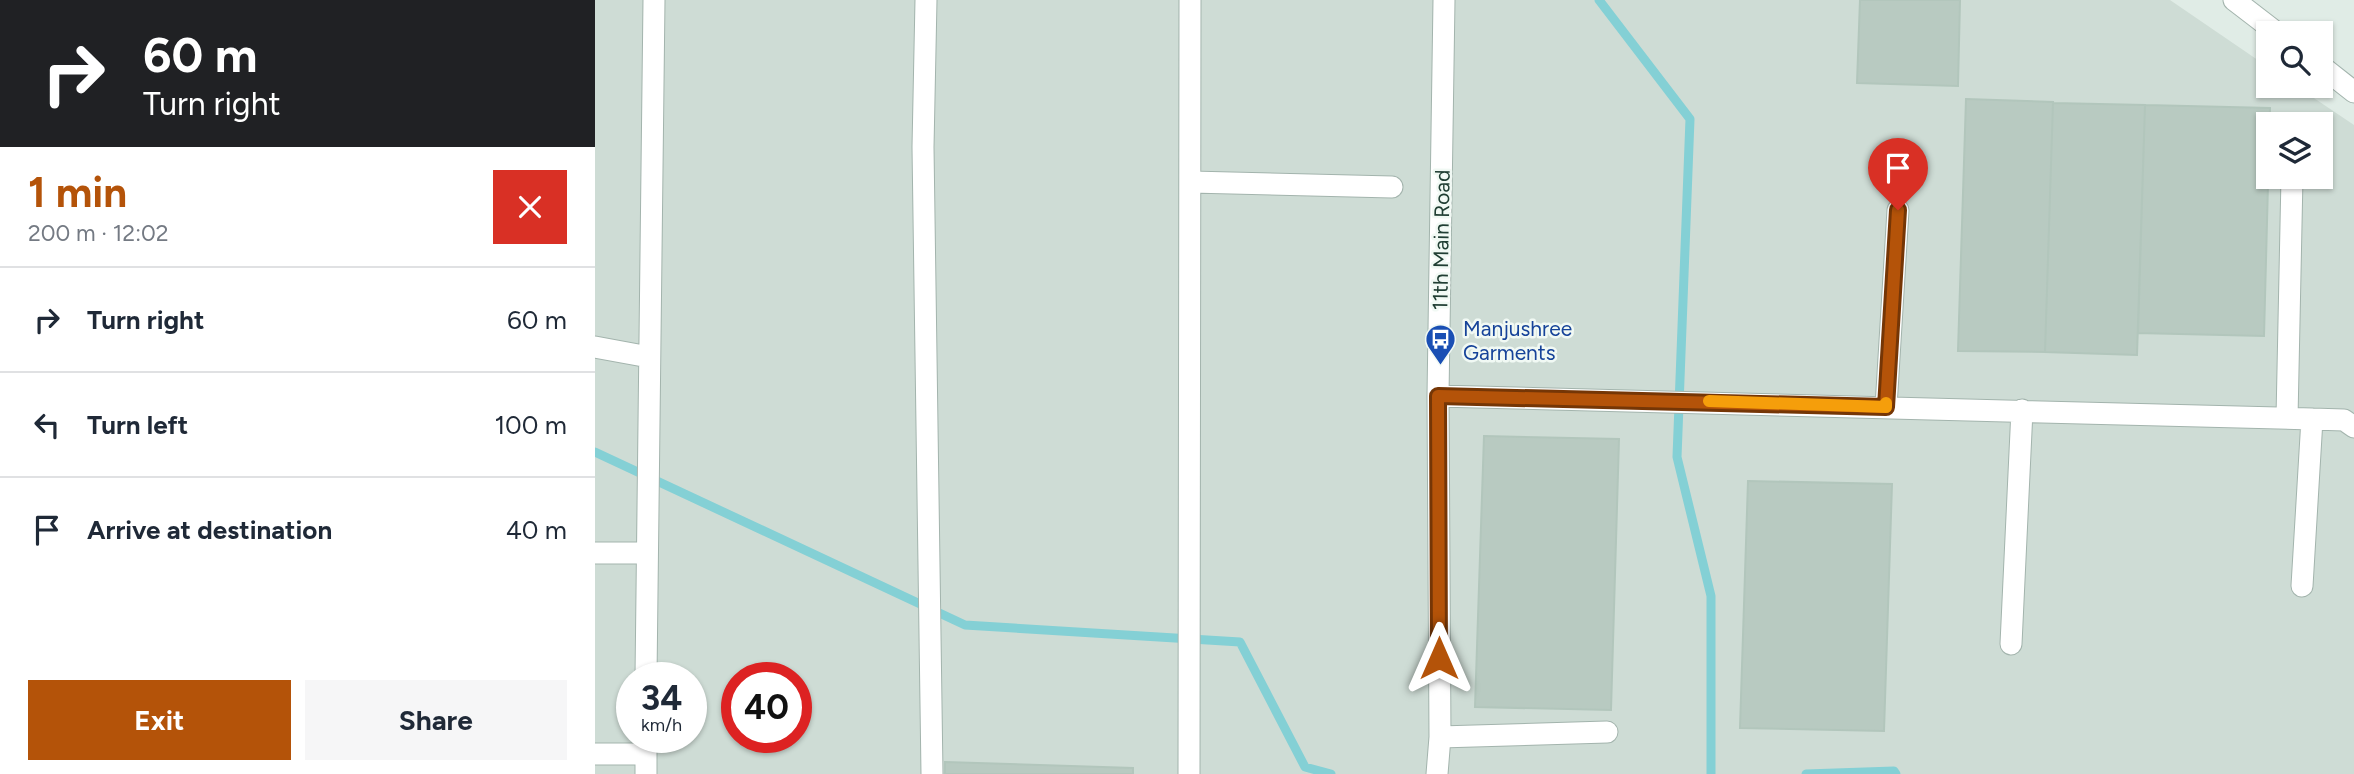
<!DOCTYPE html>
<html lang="en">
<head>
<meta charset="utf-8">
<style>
	body { margin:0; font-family:Figtree,sans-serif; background:#f6f6f7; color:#1f2937; height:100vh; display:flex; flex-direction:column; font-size:26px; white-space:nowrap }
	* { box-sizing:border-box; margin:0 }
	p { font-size:23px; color:#747a83 }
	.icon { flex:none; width:38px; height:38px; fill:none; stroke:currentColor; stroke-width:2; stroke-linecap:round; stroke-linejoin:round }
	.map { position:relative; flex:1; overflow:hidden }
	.panel { display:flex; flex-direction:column; background:#fff; width:595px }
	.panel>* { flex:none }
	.hud { background:#202124; color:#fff; overflow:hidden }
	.fabs { position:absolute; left:1661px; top:21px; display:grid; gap:14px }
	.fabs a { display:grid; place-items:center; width:77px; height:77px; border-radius:0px; background:#fff; box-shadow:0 2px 5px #0004; font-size:35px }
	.speed { position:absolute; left:21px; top:662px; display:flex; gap:14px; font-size:35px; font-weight:700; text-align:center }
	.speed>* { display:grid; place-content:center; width:91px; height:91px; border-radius:50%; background:#fff; box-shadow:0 2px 5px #0004; line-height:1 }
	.speed small { font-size:18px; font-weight:400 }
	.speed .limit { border:10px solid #d22; background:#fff; color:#111 }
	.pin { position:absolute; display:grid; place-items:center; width:60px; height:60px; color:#fff; margin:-72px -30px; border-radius:50% 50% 50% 0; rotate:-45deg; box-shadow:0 0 7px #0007 }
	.pin .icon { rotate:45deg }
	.me { position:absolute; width:77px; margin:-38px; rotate:0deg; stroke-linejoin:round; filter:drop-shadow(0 0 5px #0008) }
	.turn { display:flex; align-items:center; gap:24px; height:147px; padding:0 28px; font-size:32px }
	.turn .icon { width:91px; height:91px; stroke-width:2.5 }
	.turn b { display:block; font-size:49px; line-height:60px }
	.round { display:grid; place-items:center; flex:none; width:74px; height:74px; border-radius:0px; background:#f6f6f7 }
	.overview { display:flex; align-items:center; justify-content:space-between; height:119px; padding:0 28px }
	h1 { font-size:42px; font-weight:700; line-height:52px; color:#b45309 }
	.primary-button { display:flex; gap:14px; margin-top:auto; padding:14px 28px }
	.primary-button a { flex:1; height:80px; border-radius:0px; background:#b45309; color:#fff; font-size:28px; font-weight:700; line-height:80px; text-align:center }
	.primary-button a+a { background:#f6f6f7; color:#1f2937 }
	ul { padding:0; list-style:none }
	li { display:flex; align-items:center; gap:21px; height:105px; padding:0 28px; border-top:2px solid #e0e1e3 }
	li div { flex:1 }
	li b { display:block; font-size:26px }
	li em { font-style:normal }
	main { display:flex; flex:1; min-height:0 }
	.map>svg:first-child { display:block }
	.built { fill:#cedcd5; fill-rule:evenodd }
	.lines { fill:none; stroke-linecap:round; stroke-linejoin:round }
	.stream { stroke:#84d0d5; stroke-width:9 }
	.building { fill:#b8cac1; stroke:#b2c6bc; stroke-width:2 }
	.minor-casing { stroke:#a3b4ad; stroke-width:23 }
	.minor { stroke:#fff; stroke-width:21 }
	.route-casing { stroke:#753606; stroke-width:18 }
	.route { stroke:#b45309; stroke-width:12 }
	.slow { stroke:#f59e0b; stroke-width:12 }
	.labels { text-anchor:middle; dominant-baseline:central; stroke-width:5; stroke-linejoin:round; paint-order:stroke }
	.street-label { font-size:21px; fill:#203e33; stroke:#f1f9f4 }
	.transit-label { font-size:21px; fill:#164399; stroke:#f1f9f4; text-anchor:start }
</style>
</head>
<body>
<main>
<section class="panel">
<div class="hud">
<div class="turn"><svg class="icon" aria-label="right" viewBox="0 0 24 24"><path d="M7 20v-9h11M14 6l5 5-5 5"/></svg><div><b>60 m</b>Turn right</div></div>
</div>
<div class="overview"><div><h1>1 min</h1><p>200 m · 12:02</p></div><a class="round" style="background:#d93025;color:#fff"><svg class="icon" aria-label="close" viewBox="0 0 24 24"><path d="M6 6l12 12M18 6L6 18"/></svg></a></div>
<ul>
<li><svg class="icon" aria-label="right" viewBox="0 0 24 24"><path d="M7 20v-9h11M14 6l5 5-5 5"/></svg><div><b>Turn right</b></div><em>60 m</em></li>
<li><svg class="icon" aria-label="left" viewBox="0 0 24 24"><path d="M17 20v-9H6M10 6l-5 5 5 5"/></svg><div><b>Turn left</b></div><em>100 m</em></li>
<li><svg class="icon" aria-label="arrive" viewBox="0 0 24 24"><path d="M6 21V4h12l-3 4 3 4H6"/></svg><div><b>Arrive at destination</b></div><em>40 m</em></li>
</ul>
<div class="primary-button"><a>Exit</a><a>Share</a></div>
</section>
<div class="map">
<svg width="1759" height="774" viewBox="0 0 1759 774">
	<rect width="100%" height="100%" fill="#e0ece6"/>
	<path class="built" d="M0 0H1575L1673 67V86H1701L1759 125V774H0ZM1673 124H1726V177H1673ZM37 677H96V737H37ZM142 677H201V737H142Z"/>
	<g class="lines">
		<path class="stream" d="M1004 0 1095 119 1082 457 1116 596V774
			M0 452 370 625 645 642 710 767 736 774
			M1211 774 1299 771 1301 774"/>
	</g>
	<path class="building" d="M1265 0H1365L1363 86 1262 83Z
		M1371 99 1458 102 1450 352 1363 351Z
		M1458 103 1550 105 1542 355 1450 352Z
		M1550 105 1675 108 1669 336 1543 333Z
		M889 436 1024 439 1016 710 880 707Z
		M1153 481 1297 484 1289 731 1145 728Z
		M350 762 538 768V774H350Z"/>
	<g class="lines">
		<defs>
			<path id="minor" d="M331 0 328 147 337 774
				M1639 0 1682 33
				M1726 66 1759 92
				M596 182 797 187
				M0 347 54 357
				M843 396 1717 419 1749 420 1759 427
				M1291 407 1303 210
				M1692 418 1697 177
				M0 553H52
				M1707 586 1717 419
				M1416 644 1427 410
				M51 677 59 0
				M845 737 1012 732
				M0 754H51
				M51 774V737
				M594 774 595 0
				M842 774 845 737 843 396 849 0"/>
		</defs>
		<use href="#minor" class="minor-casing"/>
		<use href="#minor" class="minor"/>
	</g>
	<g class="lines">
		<defs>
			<path id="route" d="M844 658 843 396 1291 407 1303 210"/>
		</defs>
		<use href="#route" class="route-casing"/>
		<use href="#route" class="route"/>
		<path class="slow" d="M1114 401 1291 407V403"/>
	</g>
	<defs>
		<symbol id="bus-pin" viewBox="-11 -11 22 30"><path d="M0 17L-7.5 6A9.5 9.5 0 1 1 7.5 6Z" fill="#1a4fb4" stroke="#f1f9f4"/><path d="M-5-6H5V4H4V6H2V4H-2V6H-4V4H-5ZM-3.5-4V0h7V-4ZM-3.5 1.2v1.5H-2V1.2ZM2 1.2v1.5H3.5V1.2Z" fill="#fff"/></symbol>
	</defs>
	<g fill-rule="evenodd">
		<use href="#bus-pin" x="828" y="322" width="35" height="47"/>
	</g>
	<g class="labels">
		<g class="street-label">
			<text transform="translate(846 240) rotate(-89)">11th Main Road</text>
		</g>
		<g class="transit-label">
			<text x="868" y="328">Manjushree<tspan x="868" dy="24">Garments</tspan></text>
		</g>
	</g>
</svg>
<div class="fabs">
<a><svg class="icon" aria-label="search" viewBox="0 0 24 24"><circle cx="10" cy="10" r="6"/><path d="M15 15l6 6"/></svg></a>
<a><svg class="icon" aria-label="layers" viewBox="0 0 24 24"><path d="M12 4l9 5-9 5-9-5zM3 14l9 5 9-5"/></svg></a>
</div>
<div class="speed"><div>34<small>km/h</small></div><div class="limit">40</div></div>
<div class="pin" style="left:1303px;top:210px;background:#d93025"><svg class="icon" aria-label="arrive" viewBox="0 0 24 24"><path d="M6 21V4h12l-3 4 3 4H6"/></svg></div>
<svg class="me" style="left:844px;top:658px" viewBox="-20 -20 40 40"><path d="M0-17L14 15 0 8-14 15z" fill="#b45309" stroke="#fff" stroke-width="4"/></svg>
</div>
</main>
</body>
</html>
